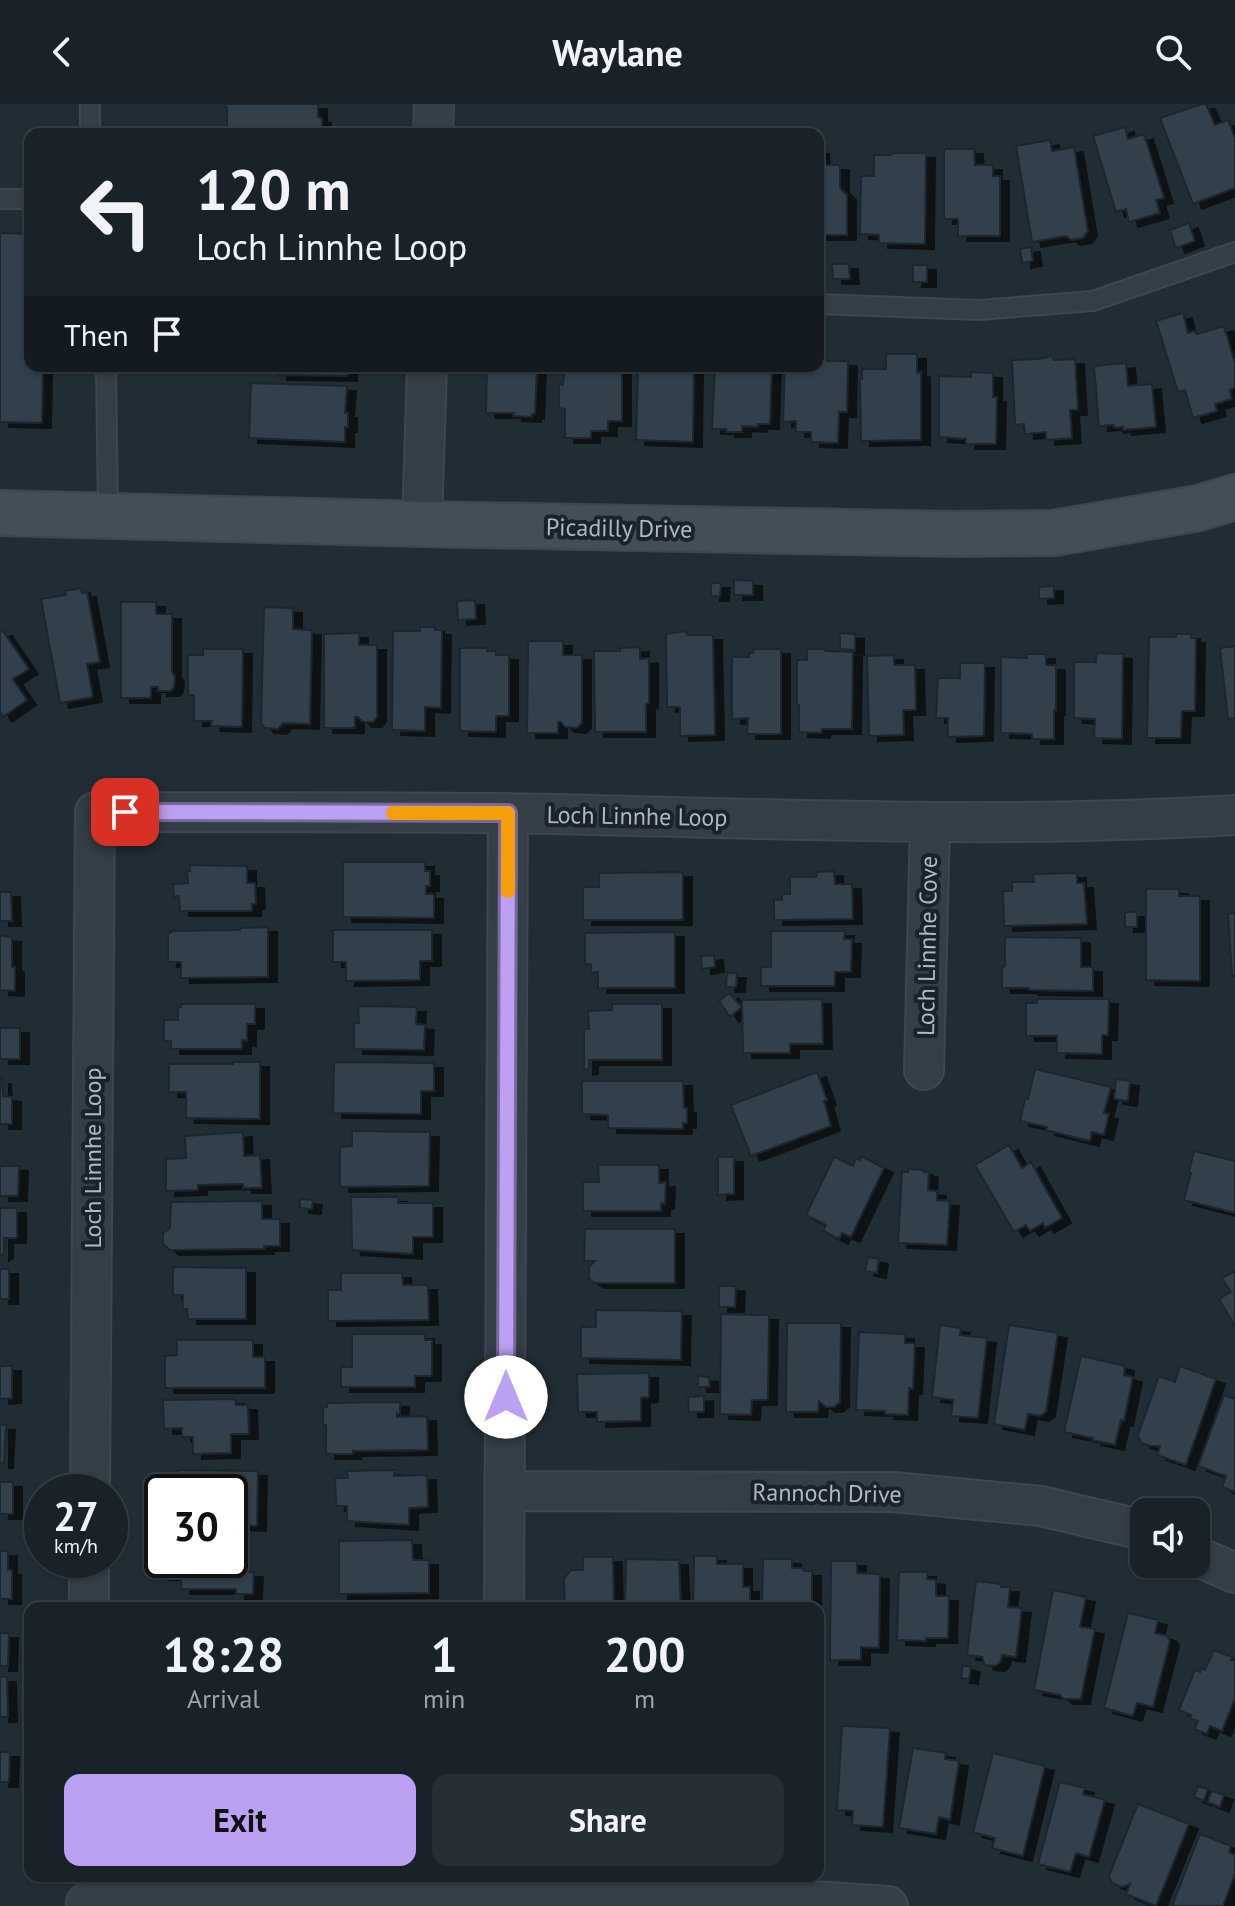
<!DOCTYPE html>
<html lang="en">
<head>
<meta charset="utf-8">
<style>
	body { margin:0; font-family:"PT Sans",sans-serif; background:#262f34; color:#f1f3f6; height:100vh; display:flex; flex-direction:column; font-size:30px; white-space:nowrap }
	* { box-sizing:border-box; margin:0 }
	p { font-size:26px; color:#9fa4a8 }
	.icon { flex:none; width:44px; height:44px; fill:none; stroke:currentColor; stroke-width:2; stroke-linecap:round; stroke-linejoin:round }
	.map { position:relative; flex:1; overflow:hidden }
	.sheet { position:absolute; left:24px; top:1498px; width:800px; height:280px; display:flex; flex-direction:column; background:#192228; border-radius:16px; box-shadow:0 2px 6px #0004,0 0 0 2px #373f45 }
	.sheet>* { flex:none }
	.guide { position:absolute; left:24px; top:24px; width:800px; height:244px; border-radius:16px; box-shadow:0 2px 6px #0004,0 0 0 2px #373f45; background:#192228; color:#f1f3f6; overflow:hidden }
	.controls { position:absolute; left:1130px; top:1394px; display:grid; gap:16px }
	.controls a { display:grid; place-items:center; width:80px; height:80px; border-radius:16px; background:#192228; box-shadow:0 2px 6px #0004,0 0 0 2px #373f45; font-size:40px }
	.speed { position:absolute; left:24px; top:1370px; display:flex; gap:16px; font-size:40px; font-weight:700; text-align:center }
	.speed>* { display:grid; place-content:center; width:104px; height:104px; border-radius:50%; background:#192228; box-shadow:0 2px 6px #0004,0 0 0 2px #373f45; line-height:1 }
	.speed small { font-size:20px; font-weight:400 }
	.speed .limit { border:4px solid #111; border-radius:12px; background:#fff; color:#111 }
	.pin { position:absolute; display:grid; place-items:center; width:68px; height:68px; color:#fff; margin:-34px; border-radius:16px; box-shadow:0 4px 12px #0006 }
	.me { position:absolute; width:88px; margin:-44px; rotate:0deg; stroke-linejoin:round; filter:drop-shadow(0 0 6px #0008) }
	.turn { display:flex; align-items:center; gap:28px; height:168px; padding:0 40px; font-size:36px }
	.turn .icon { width:104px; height:104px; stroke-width:2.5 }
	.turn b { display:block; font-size:56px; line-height:68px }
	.then { display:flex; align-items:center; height:76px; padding:0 40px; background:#0003; gap:16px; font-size:30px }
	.eta { display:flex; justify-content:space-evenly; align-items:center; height:136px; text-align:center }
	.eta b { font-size:48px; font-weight:700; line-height:56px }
	.primary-button { display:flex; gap:16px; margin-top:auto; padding:16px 40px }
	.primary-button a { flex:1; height:92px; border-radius:16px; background:#bca0f2; color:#111; font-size:32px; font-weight:700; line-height:92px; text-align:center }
	.primary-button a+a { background:#262f34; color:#f1f3f6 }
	header { display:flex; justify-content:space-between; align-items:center; height:104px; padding:0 40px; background:#192228; font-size:36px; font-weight:700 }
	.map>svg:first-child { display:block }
	.building { fill:#33414c; stroke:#1c252d; stroke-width:2; filter:url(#shadow) }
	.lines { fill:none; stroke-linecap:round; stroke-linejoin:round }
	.lane-casing { stroke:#3e4750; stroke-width:22 }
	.street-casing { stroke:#3e4750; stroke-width:42 }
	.secondary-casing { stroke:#3e4750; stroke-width:48 }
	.lane { stroke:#343e46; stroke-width:18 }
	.street { stroke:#343e46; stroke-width:38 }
	.secondary { stroke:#434e59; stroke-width:44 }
	.route-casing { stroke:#7a689d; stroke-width:20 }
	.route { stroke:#bca0f2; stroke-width:14 }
	.slow { stroke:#f59e0b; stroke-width:14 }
	.labels { text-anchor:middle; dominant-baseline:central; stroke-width:8; stroke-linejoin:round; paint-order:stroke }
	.street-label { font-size:24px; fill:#afb9c3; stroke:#1a232b }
</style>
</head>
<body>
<header><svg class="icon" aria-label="back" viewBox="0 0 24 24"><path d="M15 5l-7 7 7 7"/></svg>Waylane<svg class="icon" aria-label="search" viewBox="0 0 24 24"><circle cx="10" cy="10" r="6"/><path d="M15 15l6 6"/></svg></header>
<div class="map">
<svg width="1235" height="1802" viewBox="0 0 1235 1802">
	<defs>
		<filter id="shadow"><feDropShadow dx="9" dy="5" stdDeviation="0" flood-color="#0009"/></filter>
	</defs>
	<rect width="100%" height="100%" fill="#212d35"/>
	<path class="building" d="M223 0H318V13L322 14V30H227V4Z
		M1202 0H1206L1215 21 1228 16 1235 34V84L1193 100 1160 14Z
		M1125 23 1128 35 1144 30 1164 94 1156 96 1160 109 1129 118 1126 105 1116 108 1093 32Z
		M1050 36 1052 47 1074 43 1088 127 1083 134 1071 136 1066 132 1032 138 1016 42Z
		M818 45H820L821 61H840V84L847 91V131H818Z
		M944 45H974L975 61H993V72H1000V132H958V115H944Z
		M892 49H926L925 140 879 139V131L860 130 861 72H874V51H891Z
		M1189 119 1195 137 1176 144 1170 126Z
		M0 129 30 130V262H43L42 319 0 318Z
		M1031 143 1033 157 1022 159 1020 145Z
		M832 160H849L850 175H833Z
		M913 161H927V178H913Z
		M1183 209 1188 229 1194 227 1197 230 1224 222 1235 259V284L1230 286 1232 295 1215 300 1217 307 1193 314 1185 286 1178 288 1156 217Z
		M886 250H917V269L921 268V336L861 337 860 275H862V265H886Z
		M1051 252 1054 256 1075 255 1078 306H1070L1072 334 1046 336V328L1025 330 1024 320 1015 321 1012 256 1039 255Z
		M818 253H823L828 257H848L847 308H839L838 339 811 338V328H796V317L783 318 785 262H818Z
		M1126 259 1128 282 1152 280 1156 323 1123 326V323L1115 324 1114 321 1099 322 1094 262Z
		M278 262H348V272L278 271Z
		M487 262H537L535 310H532V313L513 312 514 309H486Z
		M560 262H622V317H608V327H591V334H565V305L559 304V280L563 281 564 270H559Z
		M638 262H694L693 338 636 336Z
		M739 262H772L770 320H758V323L742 322V328H726V325H712L715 264 739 265Z
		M971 268 993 269V293H997L996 340H966V335L939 333V272L971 273Z
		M251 279 347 282 345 309H348V323H345V338L249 334Z
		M734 476 753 477V491H734Z
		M711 479H721L720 492H711Z
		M1054 482V494L1039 495V483Z
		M81 484 82 489 87 488 100 558 87 560 93 593 60 599 41 495 66 491 65 487Z
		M475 496 476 515 458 516 457 497Z
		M121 498H156V510H172V568L175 573 174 583 171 587H158V583H151V594H121Z
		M264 503 293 504V525L312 526 310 620 283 619 278 625 265 624 261 619Z
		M420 523H435V526H442L441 604 425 603V627L392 626 393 527H420Z
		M3 527 29 565 13 575 27 596 3 613 0 608V528Z
		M685 527 688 531H713L715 631 680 632V603H667L666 530Z
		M359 529V541H377V613L373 618H363L358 613H355V624H324V530Z
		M840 529 855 530V546L840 545Z
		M1176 530H1191V534H1196L1195 607H1182L1181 634H1147L1149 533H1176Z
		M528 537H563V551H582V619L577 624 565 623 561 618H558V629H527Z
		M1235 542V614L1228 615 1220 544Z
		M640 543V555L649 554V599L646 600V628H595L594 547H620V544Z
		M460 544H487V547H496V551H509V612H496V628L460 627Z
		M203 545H243L242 623 211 622 212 617H194V591H188V551H203Z
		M754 545H781V630H747L748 614 732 615V553H749V549H753Z
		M807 545H825V547L853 548 852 625H822L821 629 799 628V601H797V556H807Z
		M1096 549 1123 550 1122 635 1094 634 1095 615 1074 614V558H1096Z
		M1027 550H1046V561H1056V606H1054V635H1032V630L1001 629V553L1027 554Z
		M894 551V561H915L916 606H903L904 631 869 632 867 552Z
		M960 559H985L984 632 948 633V614H936L938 574H960Z
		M343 758H425V767H430V782H426V790H434V814L343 813Z
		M190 761 247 762V779H255L256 800H252V807H180L179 792 174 793 173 780 188 779 187 767H190Z
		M834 767 835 780H852L853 815 774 816V796H782V790H790V773H816L817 768Z
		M683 768V816H583V783H599V769Z
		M1077 769V779H1084L1087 820 1004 822 1003 787H1012V778H1034L1033 770Z
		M1146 785H1179V792H1200V877L1146 876Z
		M0 788H11L12 817H0Z
		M1125 808H1137V823H1125Z
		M1235 809V872H1232L1228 810Z
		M268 823V873L181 874V858H168V830L173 827 240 826V824Z
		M333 826H432V857H420V876L346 877V858H333Z
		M771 827H845L844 835H852L851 868H835V882H761V863H771Z
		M675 828V884H598V868L591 869V860H585V829Z
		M0 832 12 833V863H15V887L0 886Z
		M1005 833 1081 834V863H1093V887L1029 886V884H1002V863L1005 862Z
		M714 851 715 863 702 865 701 852Z
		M727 869H737L736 883H726Z
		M729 889 742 903 730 913 719 897Z
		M822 895 823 940H790V949H743L742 896Z
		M1037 895H1109L1108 931H1102V950L1057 949V932H1026V899H1037Z
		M181 900H255V920H247V937L242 936V945H171V937H164V916H178V903H181Z
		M612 900H662V956H589V965L584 966V925H589L588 907 612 906Z
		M358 902 417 903 416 920 425 921 424 946 354 945V919H359Z
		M0 924H20V955H0Z
		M233 958H260V1015L186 1014V988H169V960H233Z
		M334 958 434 959V987H421V1010L333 1009Z
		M1035 965 1111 983 1104 1009 1109 1010 1104 1031 1092 1028 1090 1037 1046 1026 1047 1023 1020 1017 1025 995H1028Z
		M817 968 827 996 824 997 831 1022 751 1052 731 1001Z
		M0 975H2L3 992 12 993V1020H0Z
		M1116 975 1130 977 1128 997 1114 995Z
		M582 977H683L684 1004H687V1019H683V1025L608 1024V1011L582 1010Z
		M352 1027 430 1028 429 1082 340 1083V1043L352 1042Z
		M243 1028 244 1052 260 1051 262 1084H243V1080L198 1081V1086L166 1087V1055L186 1054 185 1032Z
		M1009 1041 1022 1064 1031 1058 1062 1114 1045 1124 1043 1119 1030 1127 1026 1121 1014 1128 975 1061Z
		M1194 1047 1235 1057V1109L1184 1096 1191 1069 1189 1068Z
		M861 1052 884 1064 851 1133 842 1129 839 1135 823 1127 826 1121 806 1111 834 1053 853 1062 856 1054 860 1056Z
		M718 1053H734V1090L718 1091Z
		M598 1061H659V1079L666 1078 665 1100 661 1099V1107H583V1078H599Z
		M0 1062H19L18 1092H0Z
		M908 1065 924 1066V1068H929L928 1086 937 1087V1096L950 1097 947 1141 898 1139 902 1068H908Z
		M351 1093H398V1099H433V1133H413V1150L352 1146Z
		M300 1095 313 1096 312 1105 300 1104Z
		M262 1097V1115H280V1142H264L265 1145 170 1146 163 1140V1129L170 1124 171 1098Z
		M0 1104H17V1134H4V1149L0 1152Z
		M585 1125H675V1179H595L589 1175V1163L595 1157H584Z
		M868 1153 879 1155 877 1169 865 1167Z
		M173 1163 246 1164V1215H188L187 1205H183V1191H173Z
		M0 1165H9V1195H0Z
		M1235 1167V1222L1219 1195 1231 1188 1222 1174Z
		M341 1169H402L403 1181H428L429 1216 328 1217V1186H341Z
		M719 1182H736L735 1203H719Z
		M596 1206 682 1207 681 1256 581 1254V1223H596Z
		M721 1210 769 1211 768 1296H752L751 1311 720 1310Z
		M787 1219H841L840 1298 834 1303H826L819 1297 818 1308H786Z
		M940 1221 961 1224 960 1231 987 1234 978 1314 951 1312 953 1296 932 1293Z
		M1009 1221 1058 1229 1046 1308 1040 1312 1028 1310 1025 1326 994 1320Z
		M859 1228 905 1230V1239H915L913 1285 909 1284 908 1311 885 1310V1307L856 1306Z
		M352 1230H425V1236H432V1272H415V1283H341V1263H352Z
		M177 1236H253V1253H265V1284H165V1252L177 1251Z
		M1081 1252 1125 1262 1124 1271 1133 1273 1124 1317 1121 1316 1115 1341 1092 1336 1093 1334 1064 1328Z
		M0 1262H12V1294L0 1295Z
		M1180 1262 1216 1275 1186 1361 1157 1351 1160 1342H1151L1141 1339 1138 1331 1159 1272 1175 1278Z
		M649 1269V1293L641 1294V1317L597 1318V1308H578L577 1270Z
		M698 1272 709 1273 710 1283H698Z
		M1224 1291 1235 1295V1388L1222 1383 1226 1372 1198 1362Z
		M704 1292V1308H689L688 1293Z
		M235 1295 236 1301H248L249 1330H231V1349L193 1350V1333H182V1324L164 1325 163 1296Z
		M400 1298V1310L397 1309V1313L427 1312 428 1346 353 1347 352 1350H326V1321H323V1304L327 1303V1299Z
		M0 1321H6L4 1359H0Z
		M178 1366 258 1367 257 1422 230 1421V1388H178L173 1381V1371Z
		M395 1366 394 1372 427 1371 428 1403 409 1404V1421L347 1417V1402H336L335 1374H348L347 1367Z
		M0 1378H13V1410H0Z
		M159 1434H162V1456H230V1434H237V1468H254L253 1490H236V1485H181V1471H159Z
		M412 1436 413 1456H429V1489L339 1490V1437Z
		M0 1447H8V1466H12V1495H0Z
		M694 1452H717V1460H743V1483H750V1504H693Z
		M583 1453H613L614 1504H565L564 1475 571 1466H583Z
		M626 1455 679 1456 681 1504H625Z
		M763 1455H792V1464H803L804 1467H812V1504H762Z
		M831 1457H857V1469L880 1470 879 1544 861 1543V1556H830Z
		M899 1468H927V1475L936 1476V1492H949L948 1534H926V1537L897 1536Z
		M976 1477 1001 1480V1483H1010L1008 1503 1022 1504 1016 1553 1002 1551 1001 1557 996 1562 985 1561 982 1553 967 1551Z
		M1053 1486 1086 1493 1080 1523 1095 1525 1081 1595H1063L1060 1591 1034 1586Z
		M419 1501V1504H347V1502Z
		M1128 1509 1158 1516 1155 1529 1167 1532 1170 1537 1153 1603 1137 1599 1133 1612 1104 1604Z
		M0 1529H9L8 1562H0Z
		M1214 1546 1232 1553 1231 1556 1235 1557V1594L1222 1627 1210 1622 1207 1630 1194 1625 1198 1617 1190 1614 1191 1611 1179 1606 1195 1566 1200 1568 1202 1564 1205 1566Z
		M963 1561 971 1563 969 1575 961 1574Z
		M0 1573H7L8 1613H0Z
		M842 1622 890 1624 883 1723 852 1721 853 1707 837 1706Z
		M913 1644 946 1649 945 1655 959 1657 950 1716 939 1713 936 1730 899 1724Z
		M0 1648H10L9 1678H0Z
		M993 1649 1045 1662 1023 1752 992 1744 995 1734 973 1728Z
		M1060 1678 1085 1684 1083 1690 1105 1696 1089 1753 1076 1749 1070 1768 1038 1760Z
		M1198 1682 1208 1685 1204 1697 1194 1693Z
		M1212 1687 1224 1691 1220 1703 1207 1698Z
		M1138 1700 1189 1720 1156 1802 1126 1790 1130 1780 1122 1783 1112 1779 1109 1772Z
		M1200 1730 1231 1742 1229 1748 1235 1751V1770L1223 1802H1172Z"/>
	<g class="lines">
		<defs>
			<path id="lane" d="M90 0V30
				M0 95H30
				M818 200 979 206 1093 197 1235 148
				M106 262 108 412"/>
			<path id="street" d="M433 30 434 0
				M422 420 427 262
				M924 966 930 719
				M506 1387 893 1388 1041 1402 1134 1424 1144 1429
				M90 1388 95 708C248 709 401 707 553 710 780 715 1008 725 1235 711
				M1196 1452 1235 1469
				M89 1504V1456
				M504 1504 508 709
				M86 1799 134 1797 501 1799 800 1796 888 1802"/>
			<path id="secondary" d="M0 409 422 420 955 430 1054 429 1199 404 1235 393"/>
		</defs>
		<use href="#lane" class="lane-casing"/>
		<use href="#street" class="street-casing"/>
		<use href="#secondary" class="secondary-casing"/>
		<use href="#lane" class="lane"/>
		<use href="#street" class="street"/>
		<use href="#secondary" class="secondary"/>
	</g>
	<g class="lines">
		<defs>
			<path id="route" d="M125 708 508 709 506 1293"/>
		</defs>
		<use href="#route" class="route-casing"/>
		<use href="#route" class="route"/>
		<path class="slow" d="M393 709H508V787"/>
	</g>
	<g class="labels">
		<g class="street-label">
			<text transform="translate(619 424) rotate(1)">Picadilly Drive</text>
			<text transform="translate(637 712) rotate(1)">Loch Linnhe Loop</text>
			<text transform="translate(927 842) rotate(-89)">Loch Linnhe Cove</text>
			<text transform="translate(92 1054) rotate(-90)">Loch Linnhe Loop</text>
			<text transform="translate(827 1389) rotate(1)">Rannoch Drive</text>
		</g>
	</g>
</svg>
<div class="controls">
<a><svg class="icon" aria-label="sound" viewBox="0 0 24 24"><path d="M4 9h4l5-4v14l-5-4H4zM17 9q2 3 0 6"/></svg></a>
</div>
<div class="speed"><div>27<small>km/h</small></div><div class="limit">30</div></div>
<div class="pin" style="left:125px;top:708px;background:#d93025"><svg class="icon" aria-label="arrive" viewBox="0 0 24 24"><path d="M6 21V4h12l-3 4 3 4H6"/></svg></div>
<svg class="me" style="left:506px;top:1293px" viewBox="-20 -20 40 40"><circle r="19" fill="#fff"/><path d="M0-13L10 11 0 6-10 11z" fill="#bca0f2"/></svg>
<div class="guide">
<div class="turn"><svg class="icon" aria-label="left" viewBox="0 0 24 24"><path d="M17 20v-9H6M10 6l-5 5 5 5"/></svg><div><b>120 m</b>Loch Linnhe Loop</div></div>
<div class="then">Then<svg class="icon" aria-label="arrive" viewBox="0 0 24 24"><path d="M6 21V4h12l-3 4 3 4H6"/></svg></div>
</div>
<section class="sheet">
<div class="eta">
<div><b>18:28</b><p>Arrival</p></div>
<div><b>1</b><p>min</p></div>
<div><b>200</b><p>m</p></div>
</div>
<div class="primary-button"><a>Exit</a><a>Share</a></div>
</section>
</div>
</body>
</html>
